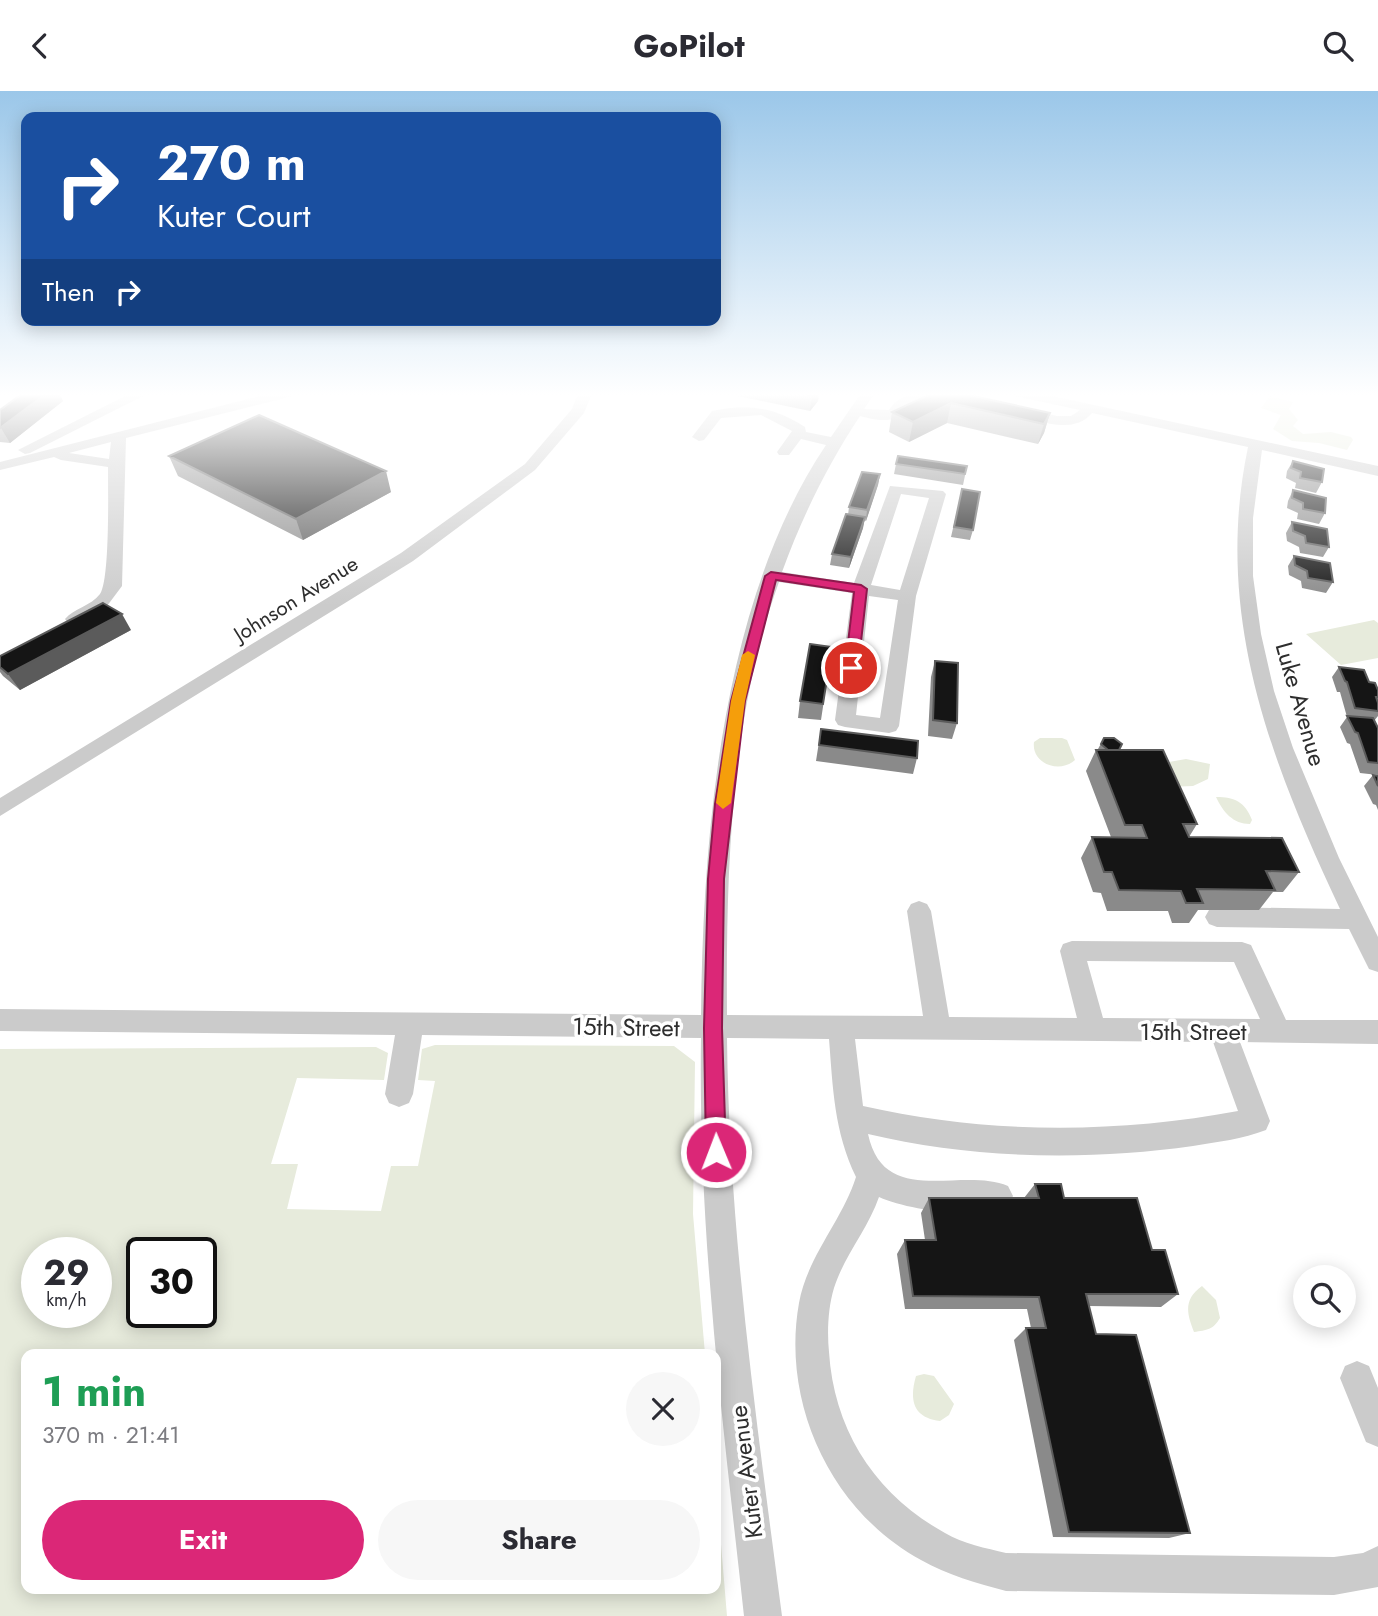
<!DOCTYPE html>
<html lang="en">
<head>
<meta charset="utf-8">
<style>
	body { margin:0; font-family:Jost,sans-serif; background:#f7f7f7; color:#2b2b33; height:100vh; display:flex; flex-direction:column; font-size:26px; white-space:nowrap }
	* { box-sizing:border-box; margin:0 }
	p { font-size:23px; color:#7c7c81 }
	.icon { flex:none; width:38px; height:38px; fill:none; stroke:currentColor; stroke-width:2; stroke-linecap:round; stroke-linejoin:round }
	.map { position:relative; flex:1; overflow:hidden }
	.drawer { position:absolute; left:21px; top:1258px; width:700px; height:245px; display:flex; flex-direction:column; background:#fff; border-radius:14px; box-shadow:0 4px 18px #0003 }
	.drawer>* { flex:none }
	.banner { position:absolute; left:21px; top:21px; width:700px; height:214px; border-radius:14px; box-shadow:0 4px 18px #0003; background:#1a4fa0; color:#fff; overflow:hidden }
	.buttons { position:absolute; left:1293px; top:1174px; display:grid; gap:14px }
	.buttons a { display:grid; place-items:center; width:63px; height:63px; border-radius:50%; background:#fff; box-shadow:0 4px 18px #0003; font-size:35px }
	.speed { position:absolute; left:21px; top:1146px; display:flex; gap:14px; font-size:35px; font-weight:700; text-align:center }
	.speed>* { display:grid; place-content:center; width:91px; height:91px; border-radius:50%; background:#fff; box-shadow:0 4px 18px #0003; line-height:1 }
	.speed small { font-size:18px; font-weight:400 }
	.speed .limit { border:4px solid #111; border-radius:10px; background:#fff; color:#111 }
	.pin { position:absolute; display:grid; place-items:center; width:60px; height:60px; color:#fff; margin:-30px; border:4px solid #fff; border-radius:50%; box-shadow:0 2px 7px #0007 }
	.me { position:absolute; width:77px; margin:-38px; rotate:359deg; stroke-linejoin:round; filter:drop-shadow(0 0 5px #0008) }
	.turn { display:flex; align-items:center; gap:24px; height:147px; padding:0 21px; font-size:32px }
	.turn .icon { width:91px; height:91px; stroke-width:2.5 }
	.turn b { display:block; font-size:49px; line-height:60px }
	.then { display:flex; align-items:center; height:66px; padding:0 21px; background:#0003; gap:14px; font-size:26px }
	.round { display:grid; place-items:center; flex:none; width:74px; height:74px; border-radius:37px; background:#f7f7f7 }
	.overview { display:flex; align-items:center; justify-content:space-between; height:119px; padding:0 21px }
	h1 { font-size:42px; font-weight:700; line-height:52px; color:#1e9e55 }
	.button { display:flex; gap:14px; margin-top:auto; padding:14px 21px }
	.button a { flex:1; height:80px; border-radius:42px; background:#db2777; color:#fff; font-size:28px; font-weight:700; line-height:80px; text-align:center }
	.button a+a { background:#f7f7f7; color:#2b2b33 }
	header { display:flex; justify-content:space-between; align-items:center; height:91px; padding:0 21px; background:#fff; font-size:32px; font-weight:700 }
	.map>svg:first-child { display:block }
	.green { fill:#e7ebdc; fill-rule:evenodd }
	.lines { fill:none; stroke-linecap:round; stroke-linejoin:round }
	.minor { fill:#cbcbcb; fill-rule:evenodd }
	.wall { fill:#8a8a8a }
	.shaded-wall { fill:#5b5b5b }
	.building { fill:#151515; stroke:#5b5b5b; stroke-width:2 }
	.route { fill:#db2777; stroke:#8e194d; stroke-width:2 }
	.slow { fill:#f59e0b }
	.labels { text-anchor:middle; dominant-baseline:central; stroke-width:7; stroke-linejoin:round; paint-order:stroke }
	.far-street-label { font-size:21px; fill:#2e2e2e; stroke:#fff }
	.street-label { font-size:24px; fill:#2e2e2e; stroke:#fff }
</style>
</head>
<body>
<header><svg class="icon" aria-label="back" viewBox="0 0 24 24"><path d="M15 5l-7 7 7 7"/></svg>GoPilot<svg class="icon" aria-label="search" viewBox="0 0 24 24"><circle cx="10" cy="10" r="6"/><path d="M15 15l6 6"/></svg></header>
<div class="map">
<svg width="1378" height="1525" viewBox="0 0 1378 1525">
	<rect width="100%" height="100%" fill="#fff"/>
	<path class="green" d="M1270 305 1293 311 1289 318 1298 329 1293 335 1303 343 1331 341 1351 346 1353 349 1347 359 1319 352 1292 350 1273 338 1281 324 1261 317Z
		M1374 529 1378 532V567L1341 574 1306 543Z
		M1040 647H1062L1067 649 1075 669C1060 683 1031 673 1034 651Z
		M1186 668 1210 673 1208 688 1193 695 1169 696 1165 675 1169 671Z
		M1216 706C1235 706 1245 711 1252 729L1250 733C1233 733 1223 721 1216 706Z
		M435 954 674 955 695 971 693 1123 705 1263 26 1264V1498H716V1393L727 1525H0V958L376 956 388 962 384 989 297 987 271 1073H298L287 1118 381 1120 391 1075H418L435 990 418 989 422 958ZM96 1162V1222H37V1162ZM142 1162H201V1222H142Z
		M1202 1195 1216 1209 1220 1227C1213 1239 1207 1239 1194 1241 1186 1221 1184 1208 1202 1195Z
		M924 1283 934 1285 954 1313 949 1324 940 1330C913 1327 909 1309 916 1285Z"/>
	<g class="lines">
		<path class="minor" d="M131 302H149L30 362 25 363 18 359Z
			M272 302H295L293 305 126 347 122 495 104 519 80 532H68L65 528C74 517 91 515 100 503 110 489 108 398 108 376L61 369 54 366 0 379V371ZM111 351 109 368 69 362Z
			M578 302H592L584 322 535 379 413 470 0 725V707L401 462 525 373 572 318Z
			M861 302H875L864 318 889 319C904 296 932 303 957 303L964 307 957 311H912C906 315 905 319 900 324 891 333 871 328 860 325 827 375 802 426 782 481L854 492 890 395 943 400 946 403 916 505 899 635 896 640 889 642 845 636 838 634 835 629 852 502 779 491C730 625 726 783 727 924L923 925 907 820 911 813 919 810 927 813 931 820 949 926 1077 927 1060 860 1063 853 1072 850 1242 851 1251 854 1286 929H1378V953L1240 951 1270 1030 1266 1039C1243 1048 1217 1051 1193 1055 1087 1070 972 1068 868 1043 884 1118 961 1075 1008 1095L1013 1105 1008 1115C977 1128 910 1120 879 1106 868 1138 844 1165 834 1197 828 1217 827 1241 829 1261 834 1340 876 1404 945 1442 963 1453 986 1457 1006 1462L1334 1466 1363 1462 1378 1455V1496L1334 1504 1006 1500C977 1492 947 1484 921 1469 831 1420 781 1312 799 1212 807 1166 842 1130 856 1086 834 1040 833 998 829 948L727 947C729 1140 757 1334 782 1525H744C723 1333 698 1140 701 947L422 944 413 1003 409 1012 399 1016 389 1012 385 1003 395 944 0 940V918L701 924C703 740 722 509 826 354L801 348 789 364H779L777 361 792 340 761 324 721 327 704 349 699 350 692 346 712 320C748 312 774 316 805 336L806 341 831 346ZM901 403 929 407 900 499 871 494ZM869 505 898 509 880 627 856 624ZM1087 870 1234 871 1260 928 1103 927ZM855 948 1213 951 1238 1020C1116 1043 985 1043 863 1015Z
			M1013 302H1038L1378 375V385L1262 359 1253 427V485L1261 543 1274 600 1293 657 1339 767 1378 846V881L1369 878 1349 838 1217 836 1209 833 1205 826 1209 819 1217 816 1340 818C1270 669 1213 523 1248 356L1092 322C1073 345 1037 329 1013 323L1011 320 1018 316 1057 325H1071L1080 319 1015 305Z
			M1357 1270 1369 1275 1378 1297V1356L1366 1351 1340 1287 1345 1275Z"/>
	</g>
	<path class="wall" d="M23 302H59L63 310 10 352 0 351V319Z
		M738 302H819L818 310 810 320 738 305Z
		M933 302 1050 322 1044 342 1038 353 947 332 909 351 889 341 892 321Z
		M169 365 391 401 303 449 178 385Z
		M1293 370 1322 391 1316 402 1295 397 1296 392 1286 387 1287 380Z
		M896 373 967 375 963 394 894 383Z
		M880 383 878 394 866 430 864 429 863 437 849 477 830 474 832 463 848 424 849 416Z
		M962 398 973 439 970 449 951 446Z
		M1293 399 1325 422 1319 433 1297 428 1298 422 1287 417 1288 410Z
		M1292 431 1329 456 1323 466 1300 462 1299 456 1287 450 1286 442Z
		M1294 465 1333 491 1326 502 1302 497 1301 490 1289 484 1288 475Z
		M131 539 20 599 3 585 0 581V565Z
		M832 556 821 629 798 627 800 610Z
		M935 570 957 632 952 648 928 645 931 586Z
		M1339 576 1369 591 1378 599V625L1374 630 1378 637V684L1360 682 1350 653 1347 652 1340 636 1347 626 1340 601H1337L1332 586Z
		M821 638 917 667 913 683 816 670Z
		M1104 647 1120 659 1197 733 1189 746 1299 781 1283 801H1273L1259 819H1198L1189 832H1172L1168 820H1107L1101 802 1093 801 1081 767 1092 746H1111L1086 680 1096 659 1098 658Z
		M1373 684 1378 685V719L1376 714 1373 713 1364 695Z
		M1035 1093 1064 1107 1152 1159 1178 1203 1161 1216 1089 1215 1096 1243 1190 1442 1169 1447 1053 1446 1014 1249 1026 1237H1031L1027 1218H905L897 1163 905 1149H925L921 1122 929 1107H1024Z"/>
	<path class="shaded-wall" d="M47 302H59L63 310 10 352 1 337Z
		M814 302H819L818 310 810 320 812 305Z
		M951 312 947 332 909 351 913 331Z
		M1050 322 1044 342 1038 353 1044 333Z
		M386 380 391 401 303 449 296 428Z
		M880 383 878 394 866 430 867 419Z
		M865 426 863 437 849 477 851 466Z
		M122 523 131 539 20 599 8 583Z"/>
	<path class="building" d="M23 302H47L0 337V319Z
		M796 302H814L812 305Z
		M933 302H960L1050 322 1044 333 951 312 913 331 892 321Z
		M259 324 386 380 296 428 169 365Z
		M898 365 967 375 965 383 896 373Z
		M1293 370 1324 378 1322 391 1300 387 1301 381 1291 377Z
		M862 381 880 383 867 419 849 416Z
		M962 398 980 401 973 439 954 436Z
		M1293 399 1326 407 1325 422 1303 418V412L1292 407Z
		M846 423 865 426 851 466 832 463Z
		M1292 431 1327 438 1329 456 1306 452 1305 445 1293 440Z
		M1294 465 1330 472 1333 491 1308 487 1307 480 1295 474Z
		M103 512 122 523 8 583 0 576V565Z
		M810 553 832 556 823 613 800 610Z
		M935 570 958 572 957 632 933 629Z
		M1339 576 1364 579 1369 591 1375 592 1378 599V606H1376L1378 612V620L1355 617 1347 591 1345 590Z
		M1347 625 1373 627 1378 637V672L1368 671 1358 642 1355 641Z
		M821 638 918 650 917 667 819 654Z
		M1104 647H1114L1122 653 1119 659H1108L1101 653Z
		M1096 659H1163L1197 733H1183L1189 746 1282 747 1299 781 1266 780 1275 799 1197 798 1203 812H1186L1181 800 1119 799 1112 781H1104L1092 746 1147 747 1142 734H1125Z
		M1373 684 1378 685V695Z
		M1035 1093H1061L1064 1107H1137L1152 1159H1165L1178 1203H1086L1096 1243 1136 1244 1190 1442 1069 1441 1026 1237H1046L1039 1206 913 1205 905 1149H936L929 1107H1039Z"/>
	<linearGradient id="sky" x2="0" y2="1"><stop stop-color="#9bc7e9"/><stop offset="0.59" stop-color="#fff"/><stop offset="1" stop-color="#fff" stop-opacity="0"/></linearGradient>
	<rect width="1378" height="515" fill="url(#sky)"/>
	<path class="route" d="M771 481 861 494 867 498 858 577 851 581 845 577 854 501 776 489 745 610 724 788 722 937 726 1061 723 1068 716 1070 709 1068 706 1061 704 937 708 788 715 713 731 610 765 485Z"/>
	<path class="slow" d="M748 560 755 564 745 610 731 712 723 718 716 712 731 610 742 564Z"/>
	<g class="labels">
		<g class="far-street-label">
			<text transform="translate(296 508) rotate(-32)">Johnson Avenue</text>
		</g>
		<g class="street-label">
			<text transform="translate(1301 613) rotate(74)">Luke Avenue</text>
			<text transform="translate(626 936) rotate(1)">15th Street</text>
			<text x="1193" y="940">15th Street</text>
			<text transform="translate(746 1381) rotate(-97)">Kuter Avenue</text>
		</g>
	</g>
</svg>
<div class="buttons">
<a><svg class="icon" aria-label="search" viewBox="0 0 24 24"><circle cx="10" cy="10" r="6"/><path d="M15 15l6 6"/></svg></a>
</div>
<div class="speed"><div>29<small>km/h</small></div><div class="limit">30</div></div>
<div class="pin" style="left:851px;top:577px;background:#d93025"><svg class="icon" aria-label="arrive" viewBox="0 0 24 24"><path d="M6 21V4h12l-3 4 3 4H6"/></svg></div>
<svg class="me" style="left:716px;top:1061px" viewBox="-20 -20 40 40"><circle r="17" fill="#db2777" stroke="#fff" stroke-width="3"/><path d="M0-11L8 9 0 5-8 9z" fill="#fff"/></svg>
<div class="banner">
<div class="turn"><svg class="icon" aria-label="right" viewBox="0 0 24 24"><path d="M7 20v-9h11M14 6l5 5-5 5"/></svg><div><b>270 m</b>Kuter Court</div></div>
<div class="then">Then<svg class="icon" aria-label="right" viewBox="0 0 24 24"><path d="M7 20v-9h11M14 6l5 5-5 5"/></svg></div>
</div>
<section class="drawer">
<div class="overview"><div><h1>1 min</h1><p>370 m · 21:41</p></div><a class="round"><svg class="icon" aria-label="close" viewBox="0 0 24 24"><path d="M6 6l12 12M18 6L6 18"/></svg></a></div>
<div class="button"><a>Exit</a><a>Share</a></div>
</section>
</div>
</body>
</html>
